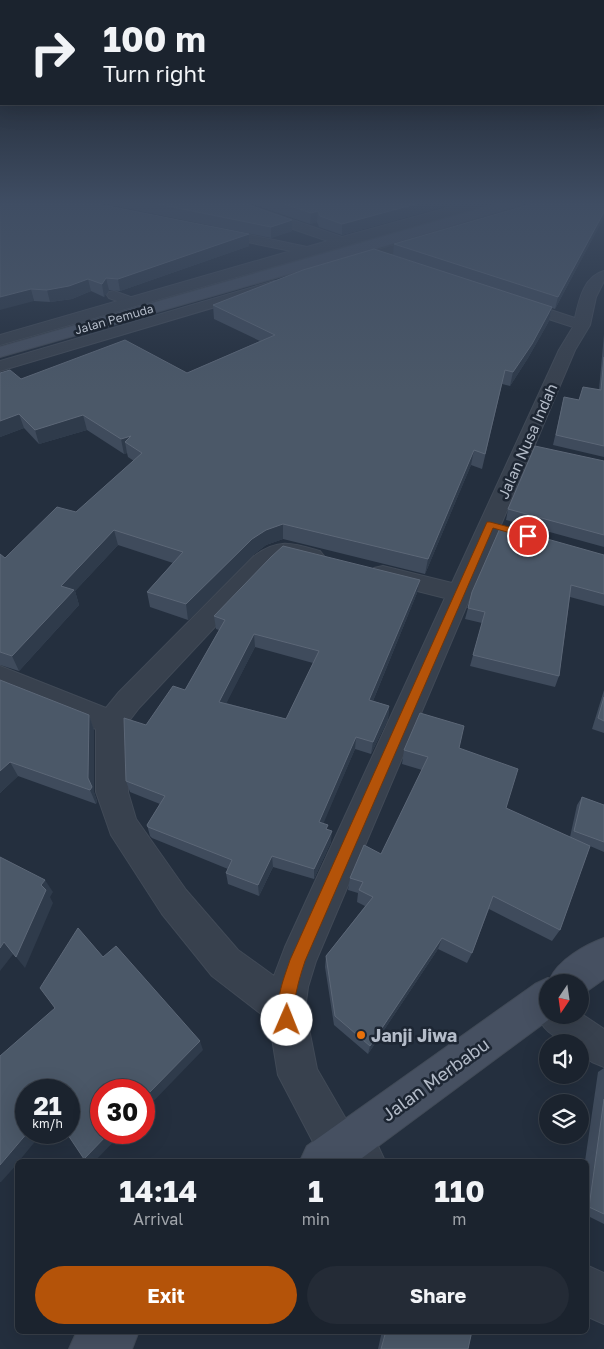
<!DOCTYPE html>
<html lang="en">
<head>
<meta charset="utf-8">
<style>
	body { margin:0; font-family:"Golos Text",sans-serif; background:#242b36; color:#f1f3f6; height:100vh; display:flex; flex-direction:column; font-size:19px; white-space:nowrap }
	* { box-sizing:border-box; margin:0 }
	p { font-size:16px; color:#a0a4aa }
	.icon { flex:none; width:28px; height:28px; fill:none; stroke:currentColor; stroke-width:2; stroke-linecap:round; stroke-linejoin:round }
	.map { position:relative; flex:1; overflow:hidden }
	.details { position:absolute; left:15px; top:1159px; width:574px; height:175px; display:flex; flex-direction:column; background:#1b232e; border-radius:8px; box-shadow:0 5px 20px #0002,0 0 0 1px #39404a }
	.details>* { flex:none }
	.top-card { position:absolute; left:0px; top:0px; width:605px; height:105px; box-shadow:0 5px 20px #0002,0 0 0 1px #39404a; background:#1b232e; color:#f1f3f6; overflow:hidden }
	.needle { width:32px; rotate:193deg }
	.buttons { position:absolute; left:539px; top:974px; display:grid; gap:10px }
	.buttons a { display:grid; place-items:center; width:50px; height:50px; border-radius:50%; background:#1b232e; box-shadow:0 5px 20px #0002,0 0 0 1px #39404a; font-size:25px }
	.speed { position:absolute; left:15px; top:1079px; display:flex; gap:10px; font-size:25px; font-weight:700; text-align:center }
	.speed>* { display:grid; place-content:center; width:65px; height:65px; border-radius:50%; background:#1b232e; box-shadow:0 5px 20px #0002,0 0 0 1px #39404a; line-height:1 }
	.speed small { font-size:12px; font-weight:400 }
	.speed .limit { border:8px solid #d22; background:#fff; color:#111 }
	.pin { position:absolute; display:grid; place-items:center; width:42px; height:42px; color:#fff; margin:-21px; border:2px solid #fff; border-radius:50%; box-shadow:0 1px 5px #0007 }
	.me { position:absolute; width:55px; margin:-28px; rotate:1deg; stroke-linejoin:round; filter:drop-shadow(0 0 4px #0008) }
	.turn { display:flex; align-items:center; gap:18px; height:105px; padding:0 20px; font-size:22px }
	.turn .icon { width:65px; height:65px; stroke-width:2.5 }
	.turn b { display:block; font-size:35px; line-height:42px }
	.eta { display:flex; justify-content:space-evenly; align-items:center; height:85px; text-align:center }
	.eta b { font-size:30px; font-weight:700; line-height:35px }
	.cta { display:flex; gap:10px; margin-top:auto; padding:10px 20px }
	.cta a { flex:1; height:58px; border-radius:30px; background:#b45309; color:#fff; font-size:20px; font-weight:700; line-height:58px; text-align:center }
	.cta a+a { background:#242b36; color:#f1f3f6 }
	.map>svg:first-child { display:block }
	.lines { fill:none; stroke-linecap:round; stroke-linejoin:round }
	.service-casing { stroke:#414a57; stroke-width:2 }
	.minor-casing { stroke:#414a57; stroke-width:2 }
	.secondary-casing { stroke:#414a57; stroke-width:2 }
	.service { fill:#38414e; fill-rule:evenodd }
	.minor { fill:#38414e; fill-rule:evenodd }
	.secondary { fill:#465061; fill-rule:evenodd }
	.wall { fill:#3f4b5c; fill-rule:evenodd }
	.shaded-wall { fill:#2f3b4b }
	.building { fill:#4b5868; stroke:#5c6777; fill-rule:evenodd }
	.route { fill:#b45309; stroke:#753606 }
	.food-dot { fill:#e8710a; stroke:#1d2633; stroke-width:2 }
	.labels { text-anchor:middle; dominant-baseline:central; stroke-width:5; stroke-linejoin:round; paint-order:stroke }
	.far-street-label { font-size:12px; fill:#b4bcc9; stroke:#1d2633 }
	.street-label { font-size:15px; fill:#b4bcc9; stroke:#1d2633 }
	.near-poi-label { font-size:18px; font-weight:bold; fill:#b4bcc9; stroke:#1d2633; text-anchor:start }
	.near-street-label { font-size:18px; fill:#b4bcc9; stroke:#1d2633 }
</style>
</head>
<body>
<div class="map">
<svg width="604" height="1349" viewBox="0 0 604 1349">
	<rect width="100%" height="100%" fill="#242f3e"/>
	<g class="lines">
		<defs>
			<path id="service" d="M114 291 136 299 138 302 131 306 109 298 107 295 109 292Z
				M548 1001V1015H580V1013L604 1029V1067L592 1062 580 1054V1042C560 1042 545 1034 537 1015L542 1003Z"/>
			<path id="minor" d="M221 202H240L342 237 469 202H490L488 205 0 345V335L291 251 208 234 207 231 208 228 213 227 307 247 328 241 223 205Z
				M430 235 437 239 435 242 347 267 340 263 342 260Z
				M604 271V281L596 297 590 325 575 350 316 961 308 987 305 1009 317 1069 354 1133 378 1146 385 1161H323L278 1075 269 1020 212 976 162 914 111 835 96 792V729L0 688V666L106 708 119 692 254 556C279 538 292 543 320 551L324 556 320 561 312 564 286 558 270 568 139 708 126 725 128 792 136 819 186 890 238 950 274 976 285 947 445 598 374 580 371 574 374 568 383 566 452 583 559 350 573 327 509 306 506 303 509 300 514 298 575 318C579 300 584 276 604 271Z
				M274 281 279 282 281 285 279 288 0 371V361Z
				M586 1265 604 1273V1324L586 1316Z"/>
			<path id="secondary" d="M503 202H523L521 205 338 260 0 357V347Z
				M604 938V979L580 996V982H548V1015H555L358 1161H300L307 1146 535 984 548 978 550 979C558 960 585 945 604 938Z
				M77 1331H139L132 1349H69Z"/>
		</defs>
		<use href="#service" class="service-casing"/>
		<use href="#minor" class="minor-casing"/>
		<use href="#secondary" class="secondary-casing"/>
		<use href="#service" class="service"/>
		<use href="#minor" class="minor"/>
		<use href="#secondary" class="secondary"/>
	</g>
	<path class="wall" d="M96 202H240L292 220V231L271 238Z
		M247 202H461L342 235 319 227 317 222 310 224Z
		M604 202V217L555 309 552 308 549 321 528 358 510 386 502 384 482 469 471 465 425 574 283 539 266 545 253 555 188 620 150 607 147 592 173 563 118 545 75 591 79 605 19 671 0 665V554L5 558 76 512 134 461 128 457 127 453 124 454 87 430 39 444 24 428 0 437 21 379 187 373 260 341 214 319 213 305 452 275 393 255 394 244Z
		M0 203 249 246 120 291 109 290 104 297 91 291 72 299 50 302 34 301Z
		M604 334V457L553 445 564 397 579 400 599 390Z
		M604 461V547L506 520 508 509Z
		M604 555V606L570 597 559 676 555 687 470 666 482 623 465 619 468 608Z
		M420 580 417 593 373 701 389 706 388 719 371 754 355 749 323 823 327 829 331 842 314 879 273 867 259 896 228 884 226 873 228 869 152 838 150 836 147 825 160 804 130 792 126 781 146 725 185 690 219 630 216 629 214 616ZM255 647 313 663 286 719 226 703Z
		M0 680 89 715 94 730V792L97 801 96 804 18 776 0 793Z
		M604 690V733L592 729Z
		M459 748 506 808 570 837 577 805 582 797 604 805V852L590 846 560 930 552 941 489 909 472 953 467 963 438 949 368 1054 334 1025 325 967 326 956 365 906 357 902 358 893 348 890 350 878 381 854 422 770 402 764 404 750Z
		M604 1068V1224L586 1215V1161H585L598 1072Z
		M382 1331H472L468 1349H378Z"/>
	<path class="shaded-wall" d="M423 202H461L342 235V224Z
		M318 211 317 222 310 224 311 213Z
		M604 212V217L555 309 558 297Z
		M292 220V231L271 238V227Z
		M249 234V246L120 291 118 279Z
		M106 278 109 290 104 297 102 284Z
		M88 279 91 291 72 299 50 302 47 290Z
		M31 289 34 301 0 310V297Z
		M552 307 549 321 528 358 510 386 513 372Z
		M19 414 24 428 0 437V421Z
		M83 415 87 430 39 444 35 430Z
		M131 436 125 442 127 453 124 454 121 439Z
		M474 450 471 465 425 574 428 559Z
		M283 524V539L266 545 253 555 188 620 186 604 252 539 266 530Z
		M114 530 118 545 75 591 79 605 19 671 12 656 61 586Z
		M420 580 417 593 368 713 369 700Z
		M254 634 255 647 221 714 219 702Z
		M389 706 388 719 371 754 373 742Z
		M89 715 94 730V792L97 801 96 804 90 790 88 778Z
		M356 737 355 749 319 834V822Z
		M10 762 18 776 0 793V771Z
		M332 831 331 842 314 879V869Z
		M272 856 273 867 259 896 258 885Z
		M45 880 53 892 50 897 53 903 25 968 16 957 41 885Z
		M442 938 438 949 368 1054 370 1046Z
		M4 942 14 953 0 971V948Z
		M200 1041 203 1050 144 1111V1098Z
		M28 1132H43L19 1161H18V1163L1 1182H0V1165Z
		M110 1132H123L95 1161H88L84 1159Z"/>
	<path class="building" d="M2 202H88L249 234 118 279 106 278 102 284 88 279 69 286 47 290 31 289 0 297V203Z
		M148 202H240L292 220 271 227Z
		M278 202H423L342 224 320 216 318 211 311 213Z
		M538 202H604V212L558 297 394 244Z
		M374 249 552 307 532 344 513 372 505 370 485 454 474 450 428 559 283 524 266 530 252 539 186 604 147 592 183 552 114 530 61 586 74 590 12 656 0 652V554L5 558 57 507 76 512 142 453 125 442 131 436 121 439 83 415 35 430 19 414 0 421V373L10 370 21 379 125 340 187 373 275 335 213 305 303 270Z
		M604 357V446L556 435 564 397 579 400 583 387 601 390Z
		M535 446 604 461V535L508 509Z
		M501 526 604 555V594L571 585 559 676 473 655 485 612 468 608 472 592Z
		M283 546 420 580 369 700 389 706 373 742 356 737 319 822 328 825 326 829 332 831 314 869 272 856 258 885 226 873 232 860 148 827 147 825 165 796 126 781 124 718 146 725 173 686 185 690 225 620 214 616 271 557ZM254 634 319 651 286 719 219 702Z
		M0 680 89 715 88 778 92 787 90 790 10 762 0 771Z
		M604 697V721L598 718Z
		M420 713 464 726 459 748 518 769 506 808 590 846 560 930 493 896 472 953 442 938 370 1046 335 1016 326 956 373 897 359 890 363 882 350 878 364 845 381 854 428 757 404 750Z
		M582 797 604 805V842L574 831Z
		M0 857 45 880 41 885 46 890 16 957 4 942 0 948Z
		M78 928 103 957 116 946 200 1041 144 1098V1090H101V1132H110L84 1159 66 1132H69V1090H26V1132H28L0 1165V1056L55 1008 40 988Z
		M604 1099V1214L589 1207Z
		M386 1331H472L468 1349H381Z"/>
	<linearGradient id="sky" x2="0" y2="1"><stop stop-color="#141a22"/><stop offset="0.52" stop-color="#3f4d63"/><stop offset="1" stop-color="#3f4d63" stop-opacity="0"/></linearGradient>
	<rect width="604" height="391" fill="url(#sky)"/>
	<path class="route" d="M487 522H490L532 533 533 536 528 538 493 528 305 961C300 976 296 990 294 1005 293 1013 296 1018 293 1025L287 1028 282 1025C273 1004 283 981 290 960Z"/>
	<circle class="food-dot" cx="361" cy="1035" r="5"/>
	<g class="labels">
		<g class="far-street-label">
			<text transform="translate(114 319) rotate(-16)">Jalan Pemuda</text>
		</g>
		<g class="street-label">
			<text transform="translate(527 441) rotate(-66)">Jalan Nusa Indah</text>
		</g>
		<g class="near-poi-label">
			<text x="371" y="1035">Janji Jiwa</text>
		</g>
		<g class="near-street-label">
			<text transform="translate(435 1079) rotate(-36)">Jalan Merbabu</text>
		</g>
	</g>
</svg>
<div class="buttons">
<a><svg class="needle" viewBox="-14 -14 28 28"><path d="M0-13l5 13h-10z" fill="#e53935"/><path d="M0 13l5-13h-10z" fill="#a0a4aa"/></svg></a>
<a><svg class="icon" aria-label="sound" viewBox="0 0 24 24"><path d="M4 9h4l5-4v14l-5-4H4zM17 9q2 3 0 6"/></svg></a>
<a><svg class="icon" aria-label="layers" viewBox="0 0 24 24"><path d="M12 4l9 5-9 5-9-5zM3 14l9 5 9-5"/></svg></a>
</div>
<div class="speed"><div>21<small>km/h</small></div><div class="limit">30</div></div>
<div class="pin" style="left:528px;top:536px;background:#d93025"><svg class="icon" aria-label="arrive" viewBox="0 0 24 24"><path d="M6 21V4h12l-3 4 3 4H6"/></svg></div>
<svg class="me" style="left:287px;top:1020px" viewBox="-20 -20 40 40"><circle r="19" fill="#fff"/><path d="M0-13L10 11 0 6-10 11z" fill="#b45309"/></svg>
<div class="top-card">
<div class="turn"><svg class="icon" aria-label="right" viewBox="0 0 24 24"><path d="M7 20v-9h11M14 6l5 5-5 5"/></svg><div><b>100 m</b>Turn right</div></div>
</div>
<section class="details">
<div class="eta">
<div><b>14:14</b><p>Arrival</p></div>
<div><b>1</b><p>min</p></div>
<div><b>110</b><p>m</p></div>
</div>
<div class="cta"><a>Exit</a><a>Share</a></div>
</section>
</div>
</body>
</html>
